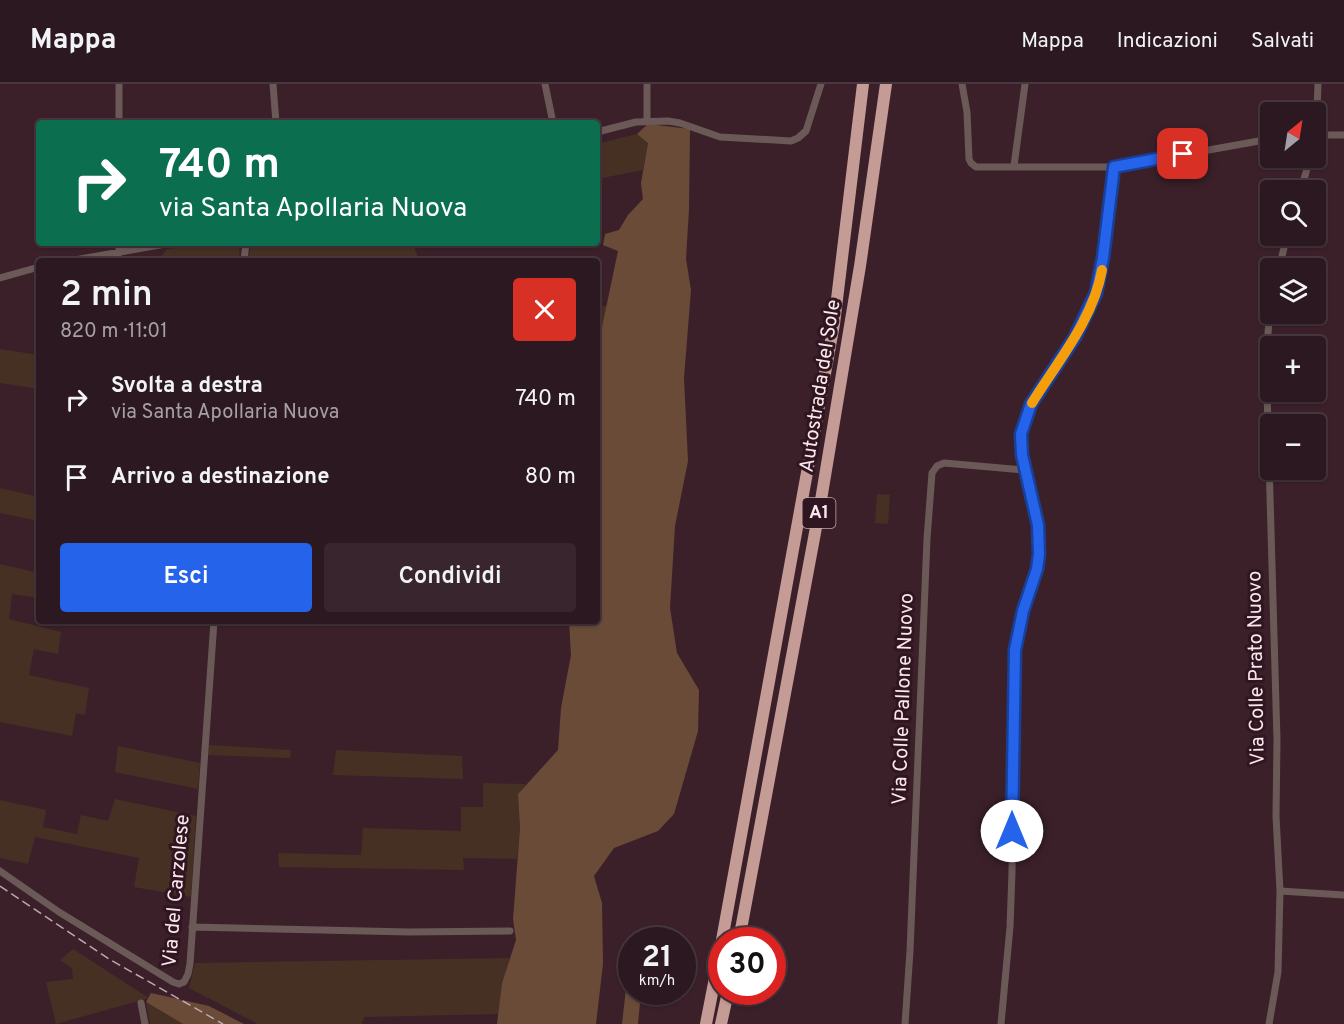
<!DOCTYPE html>
<html lang="it">
<head>
<meta charset="utf-8">
<style>
	body { margin:0; font-family:Overpass,sans-serif; background:#38252d; color:#f1f3f6; height:100vh; display:flex; flex-direction:column; font-size:22px; white-space:nowrap }
	* { box-sizing:border-box; margin:0 }
	p { font-size:20px; color:#a6a0a5 }
	.icon { flex:none; width:33px; height:33px; fill:none; stroke:currentColor; stroke-width:2; stroke-linecap:round; stroke-linejoin:round }
	.map { position:relative; flex:1; overflow:hidden }
	.side { position:absolute; left:36px; top:174px; width:564px; height:366px; display:flex; flex-direction:column; background:#2c1820; border-radius:6px; box-shadow:0 2px 4px #0004,0 0 0 2px #48373e }
	.side>* { flex:none }
	.banner { position:absolute; left:36px; top:36px; width:564px; height:126px; border-radius:6px; box-shadow:0 2px 4px #0004,0 0 0 2px #48373e; background:#0b6e4f; color:#fff; overflow:hidden }
	.needle { width:39px; rotate:30deg }
	.fabs { position:absolute; left:1260px; top:18px; display:grid; gap:12px }
	.fabs a { display:grid; place-items:center; width:66px; height:66px; border-radius:6px; background:#2c1820; box-shadow:0 2px 4px #0004,0 0 0 2px #48373e; font-size:30px }
	.speed { position:absolute; left:618px; top:843px; display:flex; gap:12px; font-size:30px; font-weight:700; text-align:center }
	.speed>* { display:grid; place-content:center; width:78px; height:78px; border-radius:50%; background:#2c1820; box-shadow:0 2px 4px #0004,0 0 0 2px #48373e; line-height:1 }
	.speed small { font-size:15px; font-weight:400 }
	.speed .limit { border:9px solid #d22; background:#fff; color:#111 }
	.pin { position:absolute; display:grid; place-items:center; width:51px; height:51px; color:#fff; margin:-26px; border-radius:12px; box-shadow:0 3px 9px #0006 }
	.me { position:absolute; width:66px; margin:-33px; rotate:0deg; stroke-linejoin:round; filter:drop-shadow(0 0 4px #0008) }
	.turn { display:flex; align-items:center; gap:21px; height:126px; padding:0 24px; font-size:27px }
	.turn .icon { width:78px; height:78px; stroke-width:2.5 }
	.turn b { display:block; font-size:42px; line-height:51px }
	.round { display:grid; place-items:center; flex:none; width:63px; height:63px; border-radius:6px; background:#38252d }
	.summary { display:flex; align-items:center; justify-content:space-between; height:102px; padding:0 24px }
	h1 { font-size:36px; font-weight:600; line-height:45px }
	.primary-button { display:flex; gap:12px; margin-top:auto; padding:12px 24px }
	.primary-button a { flex:1; height:69px; border-radius:6px; background:#2563eb; color:#fff; font-size:24px; font-weight:600; line-height:69px; text-align:center }
	.primary-button a+a { background:#38252d; color:#f1f3f6 }
	ul { padding:0; list-style:none }
	li { display:flex; align-items:center; gap:18px; height:78px; padding:0 24px }
	li div { flex:1 }
	li b { display:block; font-size:22px }
	li em { font-style:normal }
	header { display:flex; align-items:center; gap:36px; box-sizing:border-box; height:84px; padding:0 30px; background:#2c1820; border-bottom:2px solid #48373e }
	header strong { font-size:28px }
	nav { display:flex; gap:33px; margin-inline-start:auto; font-size:21px }
	.map>svg:first-child { display:block }
	.green { fill:#463023 }
	.forest { fill:#6a4b38 }
	.lines { fill:none; stroke-linecap:round; stroke-linejoin:round }
	.minor { stroke:#6b5958; stroke-width:7 }
	.motorway { stroke:#c59b96; stroke-width:12 }
	.rail { stroke:#bea8af; stroke-width:1.5; stroke-dasharray:9 4.5; stroke-linecap:butt }
	.route-casing { stroke:#184099; stroke-width:15 }
	.route { stroke:#2563eb; stroke-width:10 }
	.slow { stroke:#f59e0b; stroke-width:10 }
	.labels { text-anchor:middle; dominant-baseline:central; stroke-width:6; stroke-linejoin:round; paint-order:stroke }
	.shield { fill:#301620; stroke:#bea9b0; stroke-width:1.5 }
	.shield-label { font-size:18px; font-weight:bold; fill:#fbe8ed }
	.street-label { font-size:20px; fill:#fbe8ed; stroke:#301620 }
</style>
</head>
<body>
<header>
<strong>Mappa</strong>
<nav><a>Mappa</a><a>Indicazioni</a><a>Salvati</a></nav>
</header>
<div class="map">
<svg width="1344" height="940" viewBox="0 0 1344 940">
	<rect width="100%" height="100%" fill="#3b202a"/>
	<path class="green" d="M637 50 648 58 643 86 597 95V60Z
		M220 159H240L239 177H196L161 173 167 165Z
		M251 159H413L419 177H248Z
		M597 222H607L597 267Z
		M0 265 39 271V305L0 299Z
		M0 404 39 413V437L0 429Z
		M877 410 890 411 888 440 875 439Z
		M0 480 39 489V514L12 510 9 535 61 548 58 570 34 565 29 591 89 604 85 631 76 629 72 652 0 638Z
		M209 661 291 666 290 674 208 671Z
		M118 662 200 679 198 705 115 688Z
		M336 666 462 672 463 695 333 691Z
		M483 699 526 700 518 710 520 744 517 775 463 774 464 786 279 783 278 769 361 771 363 744 461 747V723H483Z
		M115 715 196 732 191 813 134 803 139 774 35 753 28 780 0 774V716L46 726 43 743 77 750 81 731 108 737Z
		M73 865 149 914 56 940 46 898 73 895 72 884 60 876Z
		M510 874 502 899 499 930 364 933 362 940H258L189 904 195 879Z
		M146 918 183 940H150Z"/>
	<path class="forest" d="M648 40 690 45 689 125 686 175 691 206 684 294 688 377 675 442 670 524 677 569 699 606 698 647 674 730 658 747 614 764 594 792 602 819 603 880 596 940H497L502 899 516 856 513 835 520 744 518 710 558 666 561 624 571 571 569 537H597V267L618 167 603 161 605 150 619 146 628 131 643 115 641 99 648 59 637 50Z
		M626 904H631L632 908H641L638 940H622Z
		M151 909 209 922 244 940H183L146 918Z"/>
	<g class="lines">
		<path class="minor" d="M119 0V39
			M273 0 276 39
			M545 0 553 39
			M647 0V36
			M962 0 967 28 969 75 971 79 976 83H1114L1270 55
			M597 48 636 38 668 37 680 39 720 53 791 57 798 54 806 47 821 0
			M1316 51H1344
			M1316 52 1318 0
			M1014 82 1025 0
			M1301 106 1310 74
			M119 169V159
			M69 177 171 159
			M244 177 246 159
			M1279 184 1287 152
			M0 194 39 183
			M0 787 59 828 173 898 179 900 184 898 188 890 190 880 214 537
			M1280 807 1344 811
			M192 843 409 848 510 847
			M141 919 145 940
			M905 940 910 867 927 455 932 389 937 382 944 379 1025 386
			M1001 940 1010 843 1012 788 1015 566 1023 527 1037 485 1039 470 1038 441 1022 371 1021 349 1031 320 1075 253 1096 209 1103 174 1114 83
			M1269 940 1278 888 1280 807 1276 732 1277 656 1266 272 1270 226"/>
		<path class="motorway" d="M722 856 834 240 863 0
			M739 856 820 422 860 182 886 0
			M706 940 722 858
			M721 940 728 908"/>
		<path class="rail" d="M0 802 109 875 223 940"/>
	</g>
	<g class="lines">
		<defs>
			<path id="route" d="M1012 747 1015 566 1023 527 1037 485 1039 470 1038 441 1022 371 1021 350 1031 320 1075 253 1096 209 1103 174 1114 83 1183 70"/>
		</defs>
		<use href="#route" class="route-casing"/>
		<use href="#route" class="route"/>
		<path class="slow" d="M1032 319C1058 277 1093 236 1102 186"/>
	</g>
	<g class="labels">
		<rect class="shield" x="802.5" y="414" width="33" height="30" rx="4.5"/>
		<g class="shield-label">
			<text x="819" y="429">A1</text>
		</g>
		<g class="street-label">
			<text transform="translate(821 302) rotate(-81)">Autostrada del Sole</text>
			<text transform="translate(1257 584) rotate(-91)">Via Colle Prato Nuovo</text>
			<text transform="translate(904 615) rotate(-88)">Via Colle Pallone Nuovo</text>
			<text transform="translate(177 807) rotate(-85)">Via del Carzolese</text>
		</g>
	</g>
</svg>
<div class="fabs">
<a><svg class="needle" viewBox="-14 -14 28 28"><path d="M0-13l5 13h-10z" fill="#e53935"/><path d="M0 13l5-13h-10z" fill="#a6a0a5"/></svg></a>
<a><svg class="icon" aria-label="search" viewBox="0 0 24 24"><circle cx="10" cy="10" r="6"/><path d="M15 15l6 6"/></svg></a>
<a><svg class="icon" aria-label="layers" viewBox="0 0 24 24"><path d="M12 4l9 5-9 5-9-5zM3 14l9 5 9-5"/></svg></a>
<a>+</a>
<a>−</a>
</div>
<div class="speed"><div>21<small>km/h</small></div><div class="limit">30</div></div>
<div class="pin" style="left:1183px;top:70px;background:#d93025"><svg class="icon" aria-label="arrive" viewBox="0 0 24 24"><path d="M6 21V4h12l-3 4 3 4H6"/></svg></div>
<svg class="me" style="left:1012px;top:747px" viewBox="-20 -20 40 40"><circle r="19" fill="#fff"/><path d="M0-13L10 11 0 6-10 11z" fill="#2563eb"/></svg>
<div class="banner">
<div class="turn"><svg class="icon" aria-label="right" viewBox="0 0 24 24"><path d="M7 20v-9h11M14 6l5 5-5 5"/></svg><div><b>740 m</b>via Santa Apollaria Nuova</div></div>
</div>
<section class="side">
<div class="summary"><div><h1>2 min</h1><p>820 m · 11:01</p></div><a class="round" style="background:#d93025;color:#fff"><svg class="icon" aria-label="close" viewBox="0 0 24 24"><path d="M6 6l12 12M18 6L6 18"/></svg></a></div>
<ul>
<li><svg class="icon" aria-label="right" viewBox="0 0 24 24"><path d="M7 20v-9h11M14 6l5 5-5 5"/></svg><div><b>Svolta a destra</b><p>via Santa Apollaria Nuova</p></div><em>740 m</em></li>
<li><svg class="icon" aria-label="arrive" viewBox="0 0 24 24"><path d="M6 21V4h12l-3 4 3 4H6"/></svg><div><b>Arrivo a destinazione</b></div><em>80 m</em></li>
</ul>
<div class="primary-button"><a>Esci</a><a>Condividi</a></div>
</section>
</div>
</body>
</html>
